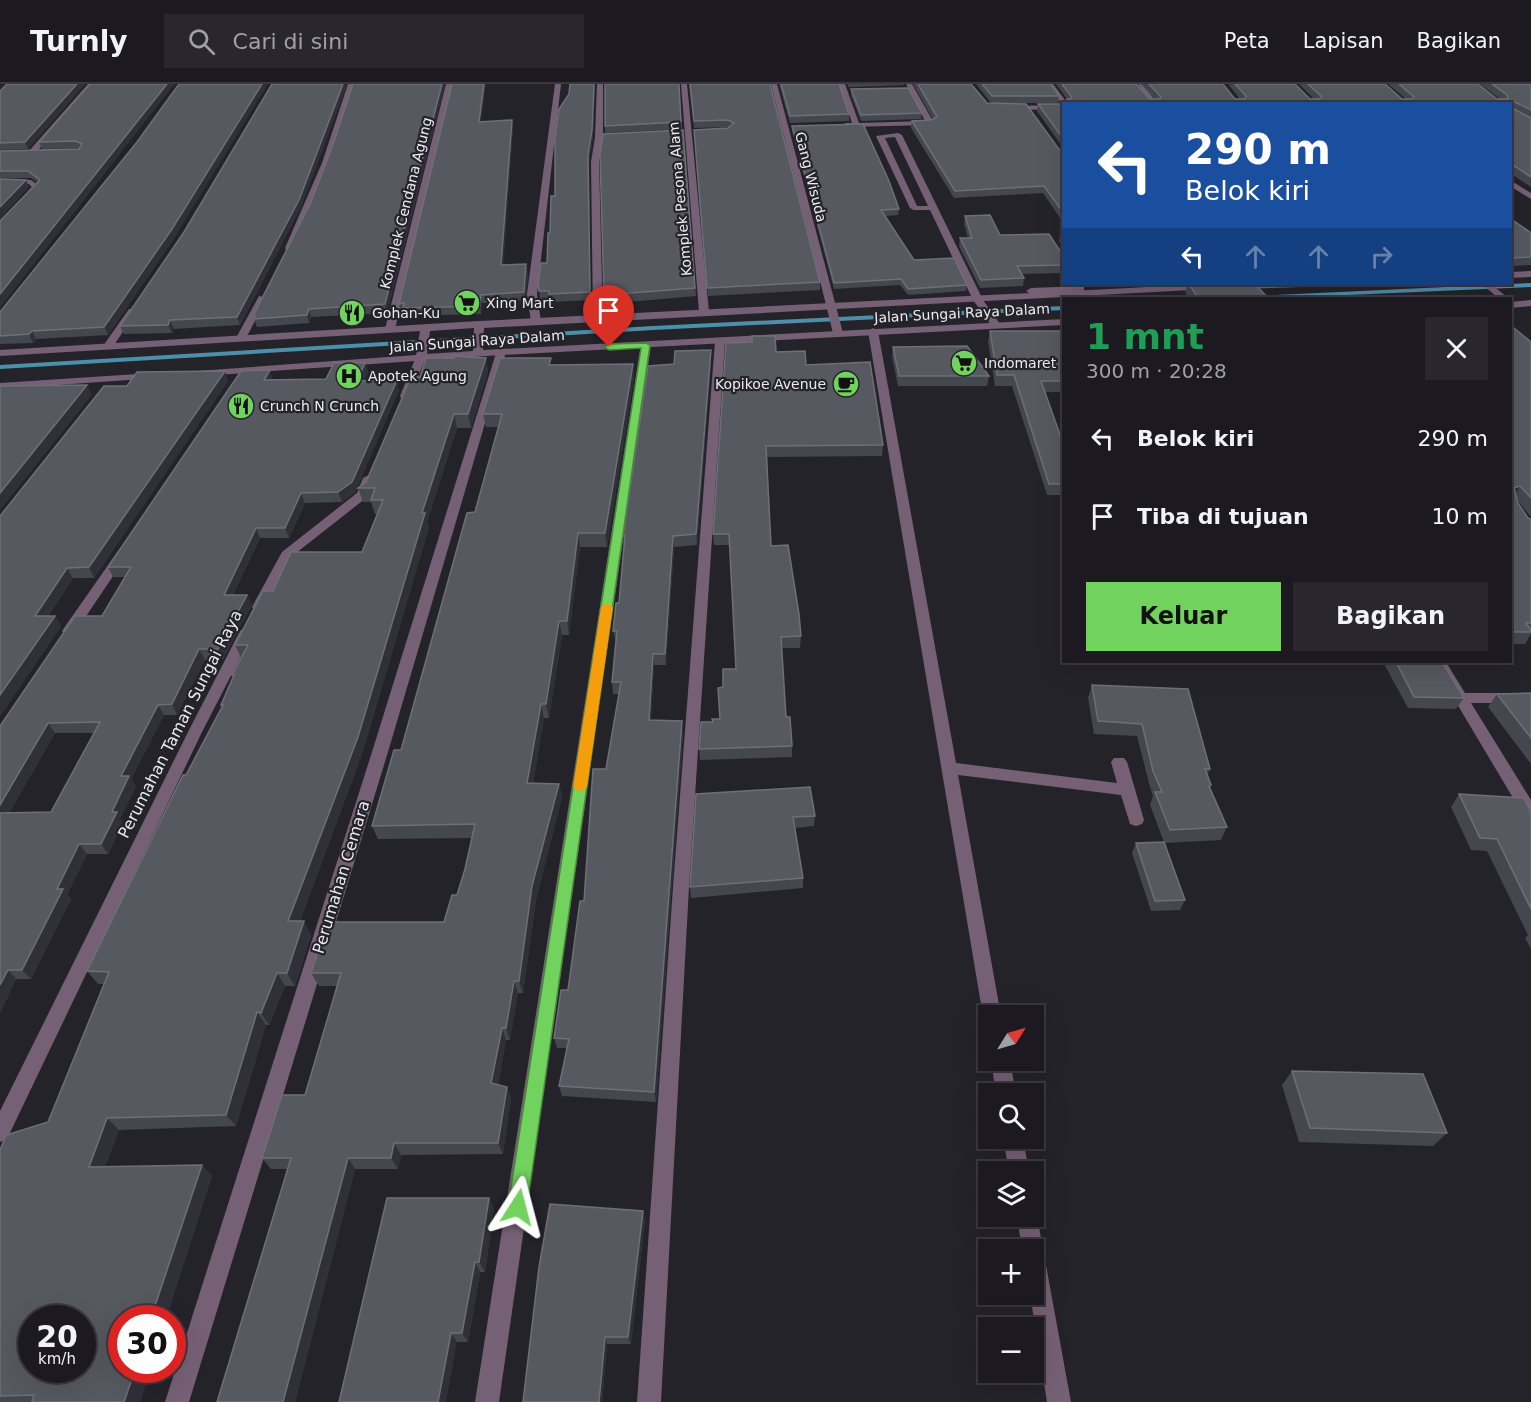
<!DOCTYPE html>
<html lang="id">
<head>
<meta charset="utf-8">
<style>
	body { margin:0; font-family:"DejaVu Sans",sans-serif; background:#29272d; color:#f1f3f6; height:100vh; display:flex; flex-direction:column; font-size:22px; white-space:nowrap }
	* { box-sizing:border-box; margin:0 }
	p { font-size:20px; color:#a0a1a5 }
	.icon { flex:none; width:33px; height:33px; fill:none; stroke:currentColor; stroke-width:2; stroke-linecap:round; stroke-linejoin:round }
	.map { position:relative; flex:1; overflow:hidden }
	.sheet { position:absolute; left:1062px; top:213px; width:450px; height:366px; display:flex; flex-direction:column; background:#1c1a20; border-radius:0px; box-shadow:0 6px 24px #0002,0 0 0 2px #3a383e }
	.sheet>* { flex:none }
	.hud { position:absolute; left:1062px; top:18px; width:450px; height:183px; border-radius:0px; box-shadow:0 6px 24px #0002,0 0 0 2px #3a383e; background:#1a4fa0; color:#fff; overflow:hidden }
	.needle { width:39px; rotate:53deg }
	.tools { position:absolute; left:978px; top:921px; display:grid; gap:12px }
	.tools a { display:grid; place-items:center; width:66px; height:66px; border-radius:0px; background:#1c1a20; box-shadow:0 6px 24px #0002,0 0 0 2px #3a383e; font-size:30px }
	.speed { position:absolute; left:18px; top:1221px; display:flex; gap:12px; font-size:30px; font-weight:700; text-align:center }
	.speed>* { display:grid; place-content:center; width:78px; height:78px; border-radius:50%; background:#1c1a20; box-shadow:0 6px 24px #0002,0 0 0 2px #3a383e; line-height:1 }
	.speed small { font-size:15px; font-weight:400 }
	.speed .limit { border:9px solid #d22; background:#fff; color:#111 }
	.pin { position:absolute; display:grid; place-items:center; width:51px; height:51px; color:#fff; margin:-62px -26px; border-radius:50% 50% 50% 0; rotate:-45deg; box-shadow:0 0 6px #0007 }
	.pin .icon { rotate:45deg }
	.me { position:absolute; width:66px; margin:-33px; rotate:9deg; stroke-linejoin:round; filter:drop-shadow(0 0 4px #0008) }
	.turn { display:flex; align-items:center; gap:21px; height:126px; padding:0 24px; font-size:27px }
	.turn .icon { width:78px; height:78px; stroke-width:2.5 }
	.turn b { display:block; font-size:42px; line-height:51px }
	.lanes { display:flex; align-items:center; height:57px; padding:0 24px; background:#0003; justify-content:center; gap:30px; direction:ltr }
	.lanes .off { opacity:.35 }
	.round { display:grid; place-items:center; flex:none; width:63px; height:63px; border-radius:0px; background:#29272d }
	.head { display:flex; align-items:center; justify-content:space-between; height:102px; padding:0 24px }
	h1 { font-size:36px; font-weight:700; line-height:45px; color:#1e9e55 }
	.button { display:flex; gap:12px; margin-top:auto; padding:12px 24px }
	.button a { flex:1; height:69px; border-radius:0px; background:#71d25e; color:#111; font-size:24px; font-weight:700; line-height:69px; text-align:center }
	.button a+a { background:#29272d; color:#f1f3f6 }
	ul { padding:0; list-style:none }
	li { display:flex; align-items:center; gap:18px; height:78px; padding:0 24px }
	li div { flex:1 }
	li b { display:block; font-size:22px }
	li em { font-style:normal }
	header { display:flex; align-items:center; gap:36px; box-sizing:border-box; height:84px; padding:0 30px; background:#1c1a20; border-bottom:2px solid #3a383e }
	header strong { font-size:28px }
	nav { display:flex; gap:33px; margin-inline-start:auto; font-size:21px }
	.search { width:420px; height:54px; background:#29272d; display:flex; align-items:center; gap:15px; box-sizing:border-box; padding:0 21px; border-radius:0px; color:#a0a1a5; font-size:22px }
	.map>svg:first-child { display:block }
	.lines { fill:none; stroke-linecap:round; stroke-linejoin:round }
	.stream { fill:#4c8faa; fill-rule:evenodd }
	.service { fill:#766076; fill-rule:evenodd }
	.minor { fill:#766076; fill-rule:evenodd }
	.tertiary { fill:#766076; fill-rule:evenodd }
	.wall { fill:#44474e; fill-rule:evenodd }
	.shaded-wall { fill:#303138 }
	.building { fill:#565960; stroke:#6d7076; stroke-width:1.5; fill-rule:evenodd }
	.route { fill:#71d25e; stroke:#49883d; stroke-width:1.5 }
	.slow { fill:#f59e0b }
	.labels { text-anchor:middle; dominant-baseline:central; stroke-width:4.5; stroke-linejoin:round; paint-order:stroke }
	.far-street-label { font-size:14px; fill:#ecebf1; stroke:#25232a }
	.far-poi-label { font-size:14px; fill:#ecebf1; stroke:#25232a; text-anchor:start }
	.street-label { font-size:16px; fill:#ecebf1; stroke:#25232a }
</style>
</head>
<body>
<header>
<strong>Turnly</strong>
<div class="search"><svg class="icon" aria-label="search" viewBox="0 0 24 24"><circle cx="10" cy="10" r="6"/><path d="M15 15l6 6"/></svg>Cari di sini</div>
<nav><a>Peta</a><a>Lapisan</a><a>Bagikan</a></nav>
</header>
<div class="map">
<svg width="1531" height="1318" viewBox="0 0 1531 1318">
	<rect width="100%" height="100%" fill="#25232a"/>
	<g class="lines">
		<path class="stream" d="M1531 199V203L1279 214H1251L1254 212Z
			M1064 222V226L653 246 0 285V281L653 242Z"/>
		<path class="service" d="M0 96H31L41 103 0 146V138L32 103 29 100H0Z
			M1081 202 1084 203V207L1031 210 1026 207 1031 204Z"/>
		<path class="minor" d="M88 0H95L34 71 0 72V68L29 67Z
			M348 0H354L330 79 293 164 286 166 285 164 322 79Z
			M446 0H452L395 245 390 248 385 245Z
			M555 0H561L537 210 541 238 536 241 531 238 527 210Z
			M597 0H603V53L599 78 603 236 598 239 593 236 591 78 595 53Z
			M681 0H687L709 228 704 231 699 228Z
			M771 0H777L843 249 841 251 833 249Z
			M839 0H845L859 39 925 37 906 0H912L934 39 930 41 845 43V39H852Z
			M1047 0H1053L1068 20H1064V25L1010 26 1006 24 1010 22 1062 21Z
			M1138 0H1144L1157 20H1151Z
			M898 49 902 51 983 216 1000 240 998 242H992L973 216 930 126H914L910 124 876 52ZM895 53 928 122H917L885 54Z
			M1510 96 1531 109V115L1510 102Z
			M259 212 267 214 245 256H237L236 254Z
			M129 225 137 227 112 264H104L103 262Z
			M873 244 878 247 956 679 1117 699 1111 678 1114 674H1124L1127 678 1144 736 1142 740 1136 742 1130 740 1121 711 958 691 1001 932H988V939L983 932 868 247Z
			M720 254 725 257 689 803 661 1318H637L673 803 715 257Z
			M646 258 651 261 499 1318H475L641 261Z
			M497 266 506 268 388 668 189 1318H165L372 668Z
			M421 270 426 273 410 312 409 314H401L400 312 416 273Z
			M369 391 375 394 366 414 291 473 264 526H254L252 523 282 468 357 409 363 394Z
			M122 466 128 470 74 550H64L62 547 64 544 118 467Z
			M247 542 254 547 202 648 7 1055 0 1058V1027L188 648 240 547Z
			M1432 578H1446L1465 609H1531V619H1471L1531 716V736L1525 734Z
			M991 976H1010L1016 1010H996Z
			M1003 1054H1023L1029 1088H1009Z
			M1034 1124 1037 1132 1071 1318H1047L1030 1210H1034V1166H1022L1017 1132H1034Z"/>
		<path class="tertiary" d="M1531 187V193L1510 194V188Z
			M1207 200 1210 201V205L484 244 483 266 1064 235V241L501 271 201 292 196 289 197 287 416 271 420 247 0 272V266L479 237ZM474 244 473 267 427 270 430 247Z
			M1236 200H1307L1302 203 1237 205 1232 202Z
			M1482 200H1491L1508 214H1498Z
			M1531 216V222L1510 224V218Z
			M153 289 158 292 157 294 0 305V299Z"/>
	</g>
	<path class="wall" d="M7 0H85L28 65 0 66V7Z
		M90 0H174L0 223V137L37 98 31 94H0V67L79 65V64L42 65 39 58Z
		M272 0H347L301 123 240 241 174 245 172 249 124 250 120 242 184 148Z
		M353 0H445L387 229 311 233 309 239 257 243 253 232 311 118 332 63Z
		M570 0H595L593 53 589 78 590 216 551 218 550 215H540L539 207 547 179Z
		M679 0 682 45 605 49V42Z
		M689 0H770L820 198V206L708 212 694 46 728 44 729 43 694 44Z
		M779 0H839L849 30V37L790 39Z
		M847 0H904V1L849 3Z
		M913 0H971L987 19 1064 72V140L1043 109 954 114 911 44 912 37 931 36 933 35Z
		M976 0H1051L1059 12 1058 19H991Z
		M1056 0H1136L1150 15H1155L1141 0H1223L1235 15H1240L1228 0H1295L1310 15H1314L1299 0H1385L1402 15H1406L1388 0H1478L1497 15H1500L1480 0H1531V103L1510 89V20L1067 15Z
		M851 5 922 29 921 35 861 37 851 11Z
		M1038 20H1064V65L1037 27Z
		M512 36 513 43 503 181 528 188 526 216 482 219 481 230 405 232 404 227 401 228 399 220 481 38Z
		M792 42 899 125 898 131 885 132 914 176 967 201 966 207 908 211 900 201 834 205 792 47Z
		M683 46 696 212 605 220 604 211Z
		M965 132 1000 151 1064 173V189L1022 190 1024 194 1023 202 980 204 959 162 960 154H968L964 140Z
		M1510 134 1531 149V181L1510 182Z
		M1060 150H1064V165L1059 157Z
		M175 153 108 251 36 255 33 259 0 260V228Z
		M1188 200H1255L1268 214H1189L1185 208Z
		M1510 238 1514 244 1531 258V433L1517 416 1518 419 1528 434 1531 435V550L1525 560H1510Z
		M990 247H1064V308H1045L1064 362V411H1047L1012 302H995L988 257Z
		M893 263 989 292 987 302H898L892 273Z
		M711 266V277L697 461 674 463 666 581H654L651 636 683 649 656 1018 562 1012 559 1002 567 964H557L554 954 568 906 619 610H613L612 598 616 559 613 547 619 519 624 463 623 452 674 280Z
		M776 268 806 281 883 361 882 372 767 373 771 462 801 552 800 564H781L786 633 792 662V673L700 676 699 665 713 638 720 635 723 603 736 585 730 461H714L713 450Z
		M486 274 488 287 471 344H457L427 438 429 443 363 667 300 837 311 851 295 902H285L269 941H266L236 1042 119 1046 105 1083 202 1081 212 1092 166 1234H122V1286H150L140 1318H0V1066L48 1038 104 900H98L87 887 222 623 221 621 233 593 232 591 241 574 235 561 273 507 362 468 378 430H375L371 418H363L358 404 366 398 420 293Z
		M365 279 368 288 364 297 399 306 355 408 342 418 305 419 289 454H260L233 511H247L252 521 223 575 205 576 177 631H164L131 695 136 702 120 734 123 738 108 770H87L67 810 71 815 31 895H16L0 929V642L102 532 125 493H113L108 483 273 296 326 295ZM55 649H95L51 728 9 729Z
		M552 281 634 293 607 463H580L569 551H562L549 634H544L533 699 559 700 562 713 536 816 523 909H518L510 956H506L498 1001 507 1003 511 1015 503 1070 401 1071 398 1085H355L295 1318H217L288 1085H271L262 1074 305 1011 337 902H319L311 889 444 838 457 811 465 785 472 754 378 755 372 742 401 666 475 428 498 343H486L483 330Z
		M228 297 94 494H73L48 532H55L61 542 0 632 127 302Z
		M1383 578H1442L1464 614 1456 625 1408 624Z
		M1092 601 1210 685 1207 691 1211 701 1210 704 1227 743 1221 756 1164 759 1185 816 1180 826 1151 827 1132 769 1136 759 1164 758 1150 721 1153 712 1149 699 1137 652 1094 650 1088 614Z
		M1531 609V680L1488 623 1497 610Z
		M696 710 815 732 814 742 794 744 803 794V804L691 814 690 803Z
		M1459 710 1531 728V865L1525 854 1528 851 1487 767 1471 766 1451 723Z
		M1292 987 1447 1049 1433 1062 1299 1058 1282 1001Z
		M489 1114 494 1125 485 1188H480L468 1258H457L339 1318Z
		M645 1135 631 1260H607L602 1318H523Z"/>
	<path class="shaded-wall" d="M77 0H85L28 65 25 58Z
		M167 0H174L0 223V210Z
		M262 0H268L175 153 108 251 104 243Z
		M343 0H347L301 123 240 241 237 233Z
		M442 0H445L387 229 385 220Z
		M484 0H486L480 45 479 38Z
		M594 0H595L593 53 589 78 590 216V208L588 71Z
		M512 36 513 43 503 189 501 181Z
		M26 96 29 103 0 135V123Z
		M526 180 528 188 526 216 524 208Z
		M481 211 482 219 481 230 480 222Z
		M309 225 311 233 309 239 307 231Z
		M170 236 174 245 172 249 168 241Z
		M32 247 36 255 33 259 29 250Z
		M711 266V277L697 461 696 450Z
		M486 274 488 287 471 344 468 330Z
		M365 279 368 288 360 306 357 297Z
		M633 280 634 293 607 463 605 449Z
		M270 286 273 296H264Z
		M225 287 228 297 94 494 89 483Z
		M397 296 399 306 355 408 342 418 338 408Z
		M87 301 92 311 0 426V409Z
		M454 330 457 344 427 438 429 443 363 667 295 850 288 837Z
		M1520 402 1514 413V404Z
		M301 409 305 419 289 454 285 444Z
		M256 444 260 454 228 521 224 511Z
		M578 449 580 463 569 551 567 537Z
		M673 452 674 463 666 581 665 570Z
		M67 484 73 494 41 542 35 532Z
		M247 511 252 521 223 575 218 565Z
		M55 532 61 542 0 632V611Z
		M559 537 562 551 549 634 546 620Z
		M199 565 205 576 177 631 172 620Z
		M653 570 654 581 650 648 649 636Z
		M541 620 544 634 531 713 527 699Z
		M158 621 164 631 131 695 136 702 120 734 123 738 108 770 101 760 121 692Z
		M682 637 683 649 656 1018 654 1008Z
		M48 639 55 649 3 739 0 735V721Z
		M559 700 562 713 536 816 523 909 519 897 532 802Z
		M79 760 87 770 67 810 71 815 31 895 22 886 57 805Z
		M304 837 311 851 295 902 287 889Z
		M8 886 16 895 0 929V901Z
		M277 889 285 902 269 941 261 929Z
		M514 897 518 909 510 956 506 944Z
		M257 928 266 941 236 1042 226 1031Z
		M502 944 506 956 496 1011 491 999Z
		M507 1003 511 1015 503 1070 498 1059Z
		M107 1034 119 1046 101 1095 89 1083Z
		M394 1059 401 1071 398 1085 391 1074Z
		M348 1074 355 1085 295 1318H283Z
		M202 1081 212 1092 166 1234H151Z
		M489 1114 494 1125 485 1188 479 1178Z
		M643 1127 645 1135 631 1260 628 1253Z
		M475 1178 480 1188 468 1258 462 1249Z
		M451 1249 457 1258 446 1318H438Z
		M605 1253 607 1260 602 1318H599Z
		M135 1286H150L140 1318H124Z"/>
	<path class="building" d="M7 0H77L25 58 0 59V7Z
		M90 0H167L0 210V137L40 96 28 87H0V67L79 65 82 60 76 57 39 58Z
		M179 0H262L172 145 104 243 32 247 29 250 0 252V228L137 58Z
		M272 0H343L299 116 237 233 170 236 168 241 120 242 184 148Z
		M353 0H442L385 220 309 225 307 231 254 235 255 232H253L311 118 332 63Z
		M452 0H484L479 38 512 36 501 181 526 180 524 208 481 211 480 222 403 224 404 219 399 220Z
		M570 0H594L592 46 588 71 590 208 549 210V207H539L538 202 541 179H547L548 149H550L551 112H555V53L559 25 569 10Z
		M605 0H679L681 38 605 42Z
		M690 0H770L820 198 707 204 694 46 728 44 734 39 728 36 694 37Z
		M781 0H839L849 30 790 32Z
		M918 0H971L987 19 1026 20 1064 72V130L1044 102 955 107 912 37 931 36 937 33Z
		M982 0H1051L1059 12H992Z
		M1062 0H1136L1150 15H1159L1161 13 1149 0H1223L1235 15H1245L1246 12 1235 0H1295L1310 15H1319L1322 13 1308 0H1385L1402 15H1412L1414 13 1399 0H1478L1497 15H1508L1507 11 1492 0H1531V26L1511 16 1512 24 1531 34V93L1510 79V20H1066L1067 15H1071V12Z
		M908 4 922 29 861 31 851 5Z
		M1038 20H1064V56Z
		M863 40 889 97 899 125 881 126 914 176 954 174 967 201 908 205 901 195 834 199 792 42Z
		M683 46 695 204 604 211 600 71 603 50Z
		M0 95 26 96 0 123Z
		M990 131 1000 151 1049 150 1064 173V181L1017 182 1024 194 981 196 960 154H972L965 132Z
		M1510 134 1531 149V173L1510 174Z
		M1189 200H1255L1268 214H1198Z
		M1510 238 1514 244 1531 258V414L1520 402 1514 404 1518 419 1528 434 1531 435V539H1526L1531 546V548H1510Z
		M990 247H1064V297H1041L1064 362V400H1049L1014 291H997Z
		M752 252H775L776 268 805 267 806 281 870 278 883 361 766 362 771 462 788 461 799 530 801 552 781 553 786 633H790L792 662 699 665 701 638H713L712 635H720L718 604 723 603V585H736L729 450H713L726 259 752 258Z
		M967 262 989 292H899L893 263Z
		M711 266 696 450 673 452 665 570H653L649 636 682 637 654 1008 559 1002 569 955 554 954 561 906H568L580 817H584L593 685H606L621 598H612L617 547H613L616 519H619L625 451 623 452 648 282 674 280 675 267Z
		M454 272 486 274 468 330H454L422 429H425L358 653 288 837H304L287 889H277L261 929 257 928 226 1031 107 1034 89 1083 202 1081 151 1234H122V1286H135L124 1318H32L34 1311 0 1312V1066L6 1051 48 1038 109 888 87 887 183 691H186L223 621H221L234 591H232L248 561H235L263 507H273L291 468H362L383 416H371L375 404H358L366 398 411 293H420L426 274H454ZM32 1234H82V1286H32Z
		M500 274H551L549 281 633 280 605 449H578L567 537H559L546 620H541L527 699 559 700 532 802 519 897H514L506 944H502L491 999 507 1003 498 1059H394L391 1074H348L283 1318H217L291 1074H262L282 1011H305L341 889H311L328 838H444L452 811H457L465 785 475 740 372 742 394 666H401L467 429 475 428 502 330H483Z
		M334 279H365L357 297 397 296 352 398 338 408 301 409 285 444H256L224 511H247L218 565H199L172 620 158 621 121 692H129L112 728H117L101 760H79L57 805H63L22 886H8L0 901V729L51 728 100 638 48 639 0 721V642L75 532H102L131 483H108L241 287 270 286 264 296 326 295Z
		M225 287 89 483 67 484 35 532H55L0 611V432L104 302H127L137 288Z
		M87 301 0 409V302Z
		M1396 578H1442L1464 614 1414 613Z
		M1092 601 1188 605 1210 685H1205L1211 701 1209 702 1227 743 1170 746 1155 708H1162L1153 687 1142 640 1098 637Z
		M1531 609V654L1497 610Z
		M810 703 815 732 793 733 803 794 690 803 696 710Z
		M1459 710 1524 714 1531 728V825L1497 755 1480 754Z
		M1164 758 1185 816 1155 817 1136 759Z
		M1292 987 1423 990 1447 1049 1310 1044Z
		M387 1114H489L479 1178H475L462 1249H451L438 1318H339Z
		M550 1120 643 1127 628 1253H605L599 1318H523L539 1183Z"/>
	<path class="route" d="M646 259 650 261 527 1123 524 1130 518 1133 511 1130 508 1123 641 264 609 266 604 263 609 260Z"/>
	<path class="slow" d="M607 519 613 523 587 703 580 708 573 703 601 523Z"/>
	<defs>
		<symbol id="supermarket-disc" viewBox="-11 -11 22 22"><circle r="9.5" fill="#71d25e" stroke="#25232a"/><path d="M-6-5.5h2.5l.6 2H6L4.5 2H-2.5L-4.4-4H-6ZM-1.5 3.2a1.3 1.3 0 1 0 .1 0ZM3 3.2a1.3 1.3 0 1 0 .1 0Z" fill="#111"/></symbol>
		<symbol id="restaurant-disc" viewBox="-11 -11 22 22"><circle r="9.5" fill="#71d25e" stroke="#25232a"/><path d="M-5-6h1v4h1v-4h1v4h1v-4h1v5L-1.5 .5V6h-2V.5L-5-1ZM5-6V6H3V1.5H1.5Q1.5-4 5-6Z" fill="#111"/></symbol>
		<symbol id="hospital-disc" viewBox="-11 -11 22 22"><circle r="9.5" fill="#71d25e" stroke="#25232a"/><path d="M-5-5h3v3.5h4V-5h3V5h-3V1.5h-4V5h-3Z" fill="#111"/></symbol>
		<symbol id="cafe-disc" viewBox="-11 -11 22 22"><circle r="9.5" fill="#71d25e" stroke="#25232a"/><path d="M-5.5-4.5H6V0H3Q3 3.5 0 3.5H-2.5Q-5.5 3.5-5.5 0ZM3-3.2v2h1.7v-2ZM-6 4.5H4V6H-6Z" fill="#111"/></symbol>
	</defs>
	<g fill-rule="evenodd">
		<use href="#supermarket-disc" x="452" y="204" width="30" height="30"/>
		<use href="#restaurant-disc" x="337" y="214" width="30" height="30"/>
		<use href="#supermarket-disc" x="949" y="264" width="30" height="30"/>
		<use href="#hospital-disc" x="334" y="277" width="30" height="30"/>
		<use href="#cafe-disc" x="831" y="285" width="30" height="30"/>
		<use href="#restaurant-disc" x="226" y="307" width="30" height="30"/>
	</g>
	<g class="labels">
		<g class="far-street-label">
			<text transform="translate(811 93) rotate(76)">Gang Wisuda</text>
			<text transform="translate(680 115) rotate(-95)">Komplek Pesona Alam</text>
			<text transform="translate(406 119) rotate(-76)">Komplek Cendana Agung</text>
			<text transform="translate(962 229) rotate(-3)">Jalan Sungai Raya Dalam</text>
			<text transform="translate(477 257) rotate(-4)">Jalan Sungai Raya Dalam</text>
		</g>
		<g class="far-poi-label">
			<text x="486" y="219">Xing Mart</text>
			<text x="372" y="229">Gohan-Ku</text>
			<text x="984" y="279">Indomaret</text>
			<text x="368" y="292">Apotek Agung</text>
			<text x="826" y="300" text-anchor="end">Kopikoe Avenue</text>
			<text x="260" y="322">Crunch N Crunch</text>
		</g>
		<g class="street-label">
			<text transform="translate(180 640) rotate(-63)">Perumahan Taman Sungai Raya</text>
			<text transform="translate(341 793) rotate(-73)">Perumahan Cemara</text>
		</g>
	</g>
</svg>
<div class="tools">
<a><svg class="needle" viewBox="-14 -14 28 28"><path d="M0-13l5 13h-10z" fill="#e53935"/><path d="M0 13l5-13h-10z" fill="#a0a1a5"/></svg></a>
<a><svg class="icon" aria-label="search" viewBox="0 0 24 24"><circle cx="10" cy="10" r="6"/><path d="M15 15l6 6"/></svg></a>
<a><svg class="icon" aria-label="layers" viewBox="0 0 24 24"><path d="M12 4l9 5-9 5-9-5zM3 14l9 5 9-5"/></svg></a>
<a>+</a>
<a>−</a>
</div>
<div class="speed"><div>20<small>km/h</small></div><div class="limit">30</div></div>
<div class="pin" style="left:609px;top:263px;background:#d93025"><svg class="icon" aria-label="arrive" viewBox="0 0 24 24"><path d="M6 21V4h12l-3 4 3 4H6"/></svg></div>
<svg class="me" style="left:518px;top:1123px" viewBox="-20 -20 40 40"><path d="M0-17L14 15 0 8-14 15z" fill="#71d25e" stroke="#fff" stroke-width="4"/></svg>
<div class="hud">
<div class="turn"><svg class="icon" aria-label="left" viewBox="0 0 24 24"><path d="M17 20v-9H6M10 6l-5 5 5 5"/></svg><div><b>290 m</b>Belok kiri</div></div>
<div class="lanes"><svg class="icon" aria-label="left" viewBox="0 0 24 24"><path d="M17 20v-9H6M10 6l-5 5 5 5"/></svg><svg class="icon off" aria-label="ahead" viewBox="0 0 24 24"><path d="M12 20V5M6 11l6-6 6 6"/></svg><svg class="icon off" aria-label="ahead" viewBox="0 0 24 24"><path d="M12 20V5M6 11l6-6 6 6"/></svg><svg class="icon off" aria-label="right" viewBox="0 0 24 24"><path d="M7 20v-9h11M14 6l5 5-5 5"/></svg></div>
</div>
<section class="sheet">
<div class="head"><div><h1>1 mnt</h1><p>300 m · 20:28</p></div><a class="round"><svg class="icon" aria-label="close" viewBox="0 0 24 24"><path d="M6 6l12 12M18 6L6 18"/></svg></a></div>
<ul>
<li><svg class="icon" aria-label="left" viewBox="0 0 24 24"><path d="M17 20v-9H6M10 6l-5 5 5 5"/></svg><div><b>Belok kiri</b></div><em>290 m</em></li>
<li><svg class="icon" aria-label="arrive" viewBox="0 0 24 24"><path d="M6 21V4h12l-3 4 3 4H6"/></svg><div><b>Tiba di tujuan</b></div><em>10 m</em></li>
</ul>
<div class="button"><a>Keluar</a><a>Bagikan</a></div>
</section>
</div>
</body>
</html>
